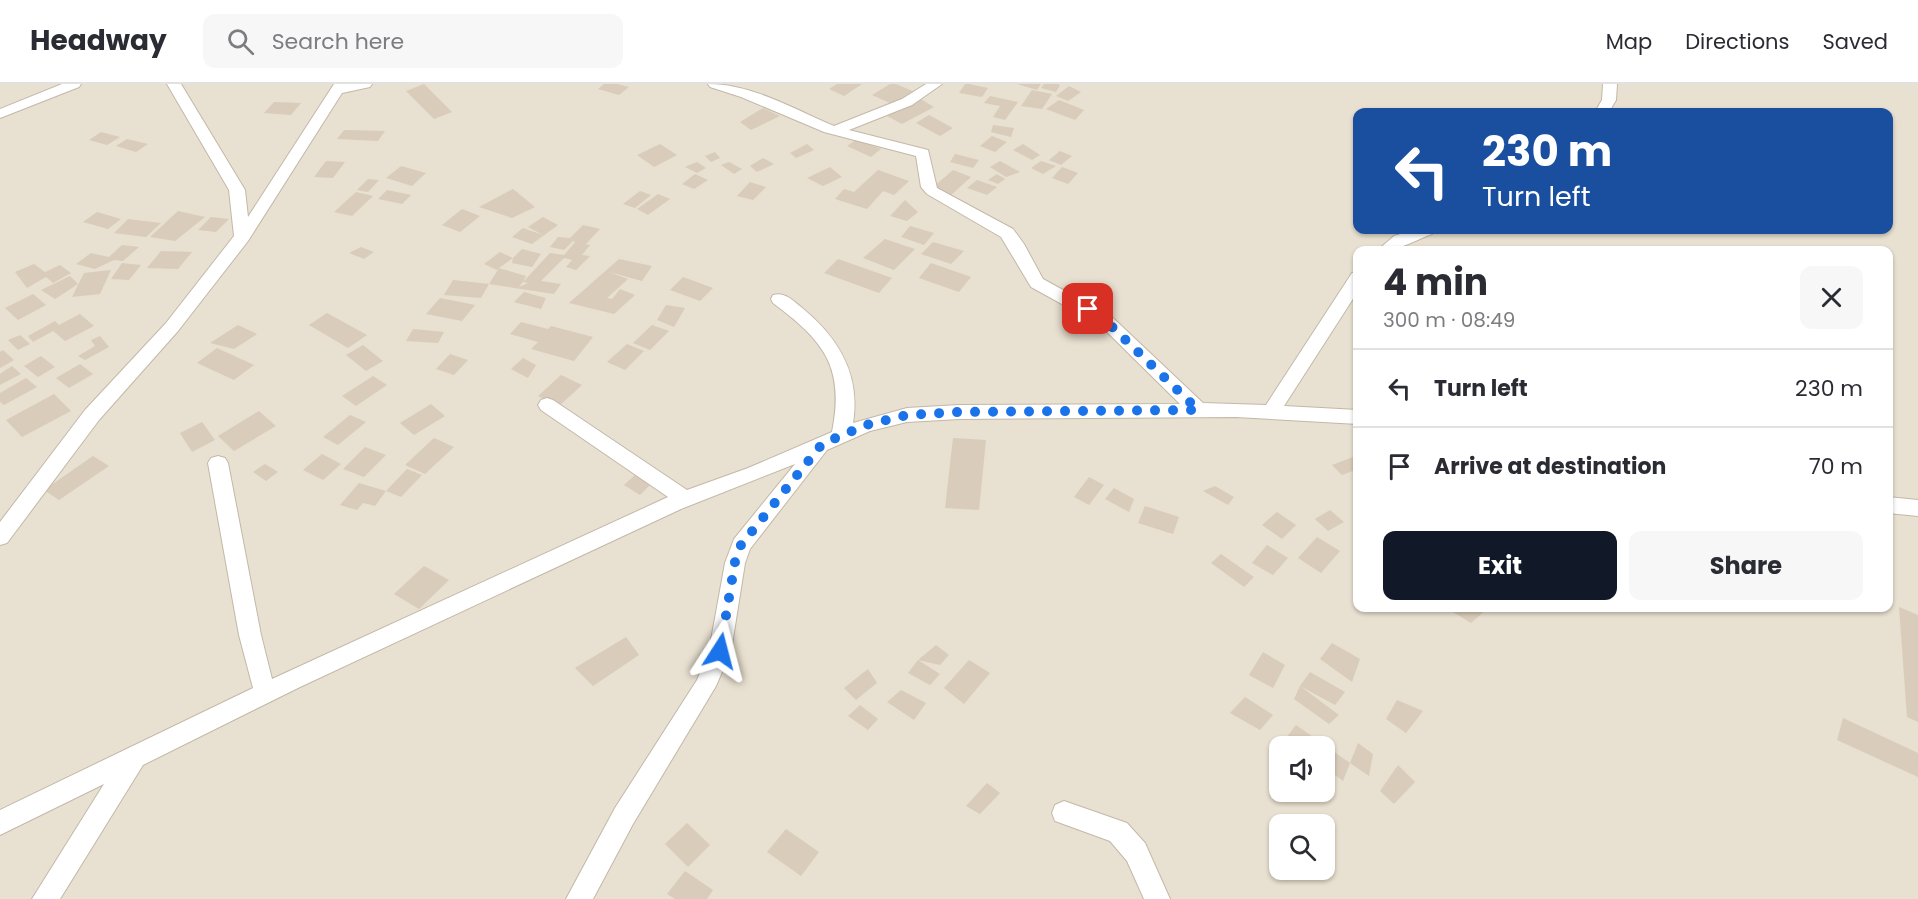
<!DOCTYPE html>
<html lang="en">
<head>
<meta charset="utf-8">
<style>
	body { margin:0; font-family:Poppins,sans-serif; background:#f7f7f7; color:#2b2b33; height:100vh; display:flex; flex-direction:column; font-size:22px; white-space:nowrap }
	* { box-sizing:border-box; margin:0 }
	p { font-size:20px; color:#7c7c81 }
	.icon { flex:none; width:33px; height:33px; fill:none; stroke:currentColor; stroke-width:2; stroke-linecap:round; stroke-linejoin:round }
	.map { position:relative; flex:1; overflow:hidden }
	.drawer { position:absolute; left:1353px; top:162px; width:540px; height:366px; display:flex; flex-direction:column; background:#fff; border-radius:12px; box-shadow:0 2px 4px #0004 }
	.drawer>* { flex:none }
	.guide { position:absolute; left:1353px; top:24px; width:540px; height:126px; border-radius:12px; box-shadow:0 2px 4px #0004; background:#1a4fa0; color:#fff; overflow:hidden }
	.controls { position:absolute; left:1269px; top:652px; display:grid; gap:12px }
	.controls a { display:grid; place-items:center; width:66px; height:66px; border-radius:12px; background:#fff; box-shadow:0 2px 4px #0004; font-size:30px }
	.pin { position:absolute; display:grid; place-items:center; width:51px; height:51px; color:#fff; margin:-26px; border-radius:12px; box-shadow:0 3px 9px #0006 }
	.me { position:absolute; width:66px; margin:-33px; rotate:9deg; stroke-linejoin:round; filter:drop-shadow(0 0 4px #0008) }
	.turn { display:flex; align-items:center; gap:21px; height:126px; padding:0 30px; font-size:27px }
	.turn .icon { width:78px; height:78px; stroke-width:2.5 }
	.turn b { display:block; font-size:42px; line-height:51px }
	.round { display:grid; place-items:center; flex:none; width:63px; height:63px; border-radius:12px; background:#f7f7f7 }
	.headline { display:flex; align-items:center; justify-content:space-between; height:102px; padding:0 30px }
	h1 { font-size:36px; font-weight:700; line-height:45px }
	.button { display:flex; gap:12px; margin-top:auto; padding:12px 30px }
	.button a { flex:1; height:69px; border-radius:12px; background:#111827; color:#fff; font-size:24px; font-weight:700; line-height:69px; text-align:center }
	.button a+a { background:#f7f7f7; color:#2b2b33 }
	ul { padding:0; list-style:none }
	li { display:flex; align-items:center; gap:18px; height:78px; padding:0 30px; border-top:2px solid #e1e1e2 }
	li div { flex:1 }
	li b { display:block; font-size:22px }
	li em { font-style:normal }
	header { display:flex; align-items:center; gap:36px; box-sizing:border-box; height:84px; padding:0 30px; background:#fff; border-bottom:2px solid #e1e1e2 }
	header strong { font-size:28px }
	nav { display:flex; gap:33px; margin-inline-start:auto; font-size:21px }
	.search { width:420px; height:54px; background:#f7f7f7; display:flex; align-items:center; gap:15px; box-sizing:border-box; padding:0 21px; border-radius:12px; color:#7c7c81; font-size:22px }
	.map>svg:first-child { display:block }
	.residential { fill:#e8e0d0; fill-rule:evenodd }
	.building { fill:#d9ccba }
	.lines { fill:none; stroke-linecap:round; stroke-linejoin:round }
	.minor-casing { stroke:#c3b8a8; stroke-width:2 }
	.minor { fill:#fff; fill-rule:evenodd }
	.route { stroke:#1a73e8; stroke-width:10; stroke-dasharray:0 18 }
</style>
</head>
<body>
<header>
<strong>Headway</strong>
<div class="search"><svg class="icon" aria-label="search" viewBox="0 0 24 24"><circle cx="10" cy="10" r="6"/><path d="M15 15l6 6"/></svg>Search here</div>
<nav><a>Map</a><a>Directions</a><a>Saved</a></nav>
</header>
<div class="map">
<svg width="1918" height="815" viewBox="0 0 1918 815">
	<rect width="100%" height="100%" fill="#f3eee3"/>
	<path class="residential" d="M0 0H1918V815H0ZM1358 28H1888V146H1358ZM1358 166H1888V524H1358ZM1280 663H1324V708H1280ZM1280 741H1324V786H1280Z"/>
	<path class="building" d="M424 0 452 28 434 35 406 7Z
		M604 0H617L629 3 619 11 598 5Z
		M837 0H862L844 12 829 5Z
		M890 0H896L915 8 892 20 872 11Z
		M965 0H969L988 4 982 13 959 9Z
		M1017 0H1041L1037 6Z
		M1044 0H1058L1060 1 1056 8 1041 4Z
		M1069 2 1081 8 1068 17 1056 12Z
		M1032 6 1052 10 1042 25 1021 22Z
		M990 12 1018 18 1005 36 993 33 1000 22 984 19Z
		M919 14 934 23 902 40 887 32Z
		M1059 16 1084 26 1075 36 1046 25Z
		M274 18 301 19 291 31 264 29Z
		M763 24 780 32 751 46 740 38Z
		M929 31 953 44 940 52 916 39Z
		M993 41 1014 44 1011 53 991 48Z
		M344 46 385 47 378 57 337 55Z
		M101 48 120 53 107 61 89 56Z
		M992 52 1007 58 995 68 980 62Z
		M127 55 148 60 136 68 116 62Z
		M857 55 881 65 871 73 847 62Z
		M660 60 677 71 654 83 637 71Z
		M807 60 814 66 796 74 790 69Z
		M1023 60 1040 71 1032 76 1013 66Z
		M1060 67 1072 72 1061 81 1049 76Z
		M715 68 720 74 711 78 705 72Z
		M955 70 979 76 973 84 950 78Z
		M763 74 774 80 757 88 750 82Z
		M326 77 345 78 333 94 314 93Z
		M1000 77 1020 88 1006 93 990 83Z
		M1041 77 1056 82 1043 90 1031 84Z
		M697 78 706 84 697 89 685 83Z
		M729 78 742 85 734 90 721 81Z
		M401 82 426 89 412 102 386 94Z
		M830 83 842 93 823 102 807 94Z
		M1062 83 1078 89 1068 100 1052 94Z
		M878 86 909 97 894 111 883 107 867 125 835 115 844 105 854 108Z
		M953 86 971 93 950 112 932 104Z
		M695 90 708 96 694 105 682 100Z
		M997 90 1005 95 998 100 988 96Z
		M368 95 379 96 368 108 357 106Z
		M977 96 997 103 987 111 967 104Z
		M750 98 766 103 753 116 737 112Z
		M513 105 535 123 512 134 479 123Z
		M387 106 411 111 402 120 378 115Z
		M640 107 651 111 635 124 623 120Z
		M356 108 373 112 352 132 334 128Z
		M658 110 670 115 648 131 637 125Z
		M905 116 918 128 907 137 890 132Z
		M462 125 480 132 460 148 442 141Z
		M178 127 205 133 175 157 150 153Z
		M97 128 121 135 108 145 83 138Z
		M211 133 229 135 216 148 198 146Z
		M543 133 558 141 532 160 512 153 523 144 543 151 528 143Z
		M128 135 161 139 146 153 114 149Z
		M583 141 600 145 586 160 579 159 590 161 582 171 590 172 576 186 566 183 572 176 564 174 541 197 561 200 554 210 489 200 499 184 497 186 484 180 500 168 513 174 499 184 526 192 523 198 522 199 519 203 528 199 523 198 550 169 564 171 575 158 573 157 564 166 550 163 558 153 570 154Z
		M910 142 934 149 924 161 901 153Z
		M885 155 915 165 894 186 863 174Z
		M933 158 964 167 951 180 921 170Z
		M122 161 139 163 123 177 114 176 95 185 76 180 91 169 109 173Z
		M361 163 374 168 364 175 349 169Z
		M522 165 541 170 532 183 512 179 513 174Z
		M161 167 192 168 178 185 147 184Z
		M619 175 652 182 642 197 609 188 628 195 607 214 612 215 620 205 635 211 614 230 569 219Z
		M838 175 892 194 879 209 824 189Z
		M122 179 141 181 129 196 111 195Z
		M931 179 971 193 959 208 919 194Z
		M34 180 45 188 60 181 71 189 53 199 46 193 27 204 15 188Z
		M111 186 100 210 72 213 84 189Z
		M70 192 78 200 55 215 41 206Z
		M683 193 713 204 700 217 670 206Z
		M453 196 489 200 481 214 444 211Z
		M524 208 546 214 541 225 514 218Z
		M33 210 46 221 18 236 5 224Z
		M440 214 475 221 462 237 426 230Z
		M666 221 685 224 674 243 657 236Z
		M327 229 367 251 348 264 309 241Z
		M80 230 94 242 65 257 53 247 33 258 28 252 55 237 59 241Z
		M521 238 548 245 551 242 593 253 574 277 531 265 538 258 510 250Z
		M238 241 257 250 234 265 210 259Z
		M652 241 669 247 650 266 633 259Z
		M413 245 444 248 438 259 406 257Z
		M20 251 30 260 18 266 8 256Z
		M100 252 109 263 85 276 78 272 95 262 91 256Z
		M627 260 644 267 625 286 607 278Z
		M363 261 383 277 366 287 346 271Z
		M217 264 254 281 234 296 197 279Z
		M3 266 14 276 0 284V268Z
		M450 270 468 276 454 291 436 285Z
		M41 272 55 283 38 293 24 282Z
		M523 274 536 281 528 294 511 285Z
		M80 280 93 290 69 304 56 294Z
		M12 282 21 290 0 301V290Z
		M561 291 582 301 559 322 538 312Z
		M373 292 387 301 356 322 342 312Z
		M26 294 37 303 4 321 0 318V309Z
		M54 310 71 327 22 353 6 336Z
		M431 320 445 332 414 351 400 339Z
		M259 327 276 342 234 367 218 352Z
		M350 331 366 338 338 361 323 353Z
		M202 338 215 356 192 368 180 349Z
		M434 354 454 363 425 390 405 381Z
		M953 354 986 356 979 426 945 424Z
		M365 363 386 371 364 393 343 385Z
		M322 370 341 380 323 396 303 386Z
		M93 372 109 382 59 416 44 406Z
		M1353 373 1358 378V385L1342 391 1332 381Z
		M265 380 278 388 266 397 253 388Z
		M407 385 422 391 401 413 386 407Z
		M635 391 650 401 640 411 624 401Z
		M1089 393 1104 401 1089 421 1074 413Z
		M359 399 386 407 375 422 363 419 357 426 340 421Z
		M1215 402 1234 413 1228 421 1203 407Z
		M1114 404 1134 415 1129 428 1105 415Z
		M1145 422 1179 433 1173 450 1138 439Z
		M1330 426 1344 438 1328 447 1315 435Z
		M1277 428 1296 441 1282 455 1262 441Z
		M1317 453 1340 467 1321 489 1298 474Z
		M1267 461 1288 474 1273 491 1252 479Z
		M1221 470 1254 493 1244 503 1211 479Z
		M424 482 449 496 419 525 394 510Z
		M1899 523 1918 531V638L1907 633Z
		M1459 524H1488L1471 539 1453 528Z
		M626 553 639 571 593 602 575 584Z
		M1332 559 1360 575 1352 598 1320 575Z
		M936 561 949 571 940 581 918 576Z
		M1263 568 1285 581 1273 604 1249 591Z
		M918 576 940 590 930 601 908 589Z
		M969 576 990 589 964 620 944 604Z
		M868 585 877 599 856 616 844 604Z
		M1310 588 1345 608 1335 621 1300 602 1339 631 1329 640 1294 615 1300 602Z
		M901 606 926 619 914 636 887 618Z
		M1245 613 1273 631 1260 646 1230 629Z
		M1397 616 1423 627 1406 649 1386 635Z
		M860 621 878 635 868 646 848 632Z
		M1843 634 1918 669V693L1837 656Z
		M1296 641 1350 679 1343 697 1324 683V663H1299L1286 654Z
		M1358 659 1373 670 1369 692 1350 679Z
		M1398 681 1415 698 1394 720 1380 707Z
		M987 699 1000 709 980 730 966 722Z
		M687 739 710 761 688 783 665 760Z
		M786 745 819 768 801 792 767 768Z
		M685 787 713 806 707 815H675L667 810Z"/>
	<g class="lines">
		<defs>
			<path id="minor" d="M62 0H81L79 3 0 34V25Z
				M167 0H181L245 106 248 133 334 0H372L370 3 342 9 248 157 178 247 99 336 7 459 0 461V438L85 326 166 239 234 152 229 106Z
				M708 0C752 0 794 25 834 42L902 15 926 0H942L912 21 849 46 928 66 937 104 1013 145 1024 160 1043 195 1112 233 1203 319 1266 321 1352 189 1358 188V207L1284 322 1358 326V340L1236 333 959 335 907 338 870 347 827 366 750 465 745 479 731 567 716 602 633 740 593 815H566L615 724 697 596 709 567 725 479 734 455 795 380 681 425 300 603 143 681 60 815H32L104 700 0 751V726L253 604 239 551 208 379 211 374 218 372 225 374 228 379 261 551 272 595 668 413 541 326 538 321 541 316 547 314 553 316 687 406 748 384 832 348C845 283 824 257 773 219L771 215 773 211C785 208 792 216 801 223 838 253 861 290 853 339L907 324 959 321 1180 320 1100 241 1031 203 1001 153 927 110 921 103 916 72 824 48 741 13 710 3Z
				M1603 0H1617L1616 16 1609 28H1595L1602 16Z
				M1413 146H1434L1432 150C1413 157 1397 168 1378 166L1394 152Z
				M1888 413 1918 416V432L1888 429Z
				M1064 717 1127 739 1145 759 1170 815H1144L1127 777 1110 757 1055 737 1052 729 1055 721Z"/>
		</defs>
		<use href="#minor" class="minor-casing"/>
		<use href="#minor" class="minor"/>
	</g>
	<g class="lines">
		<path class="route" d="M720 567 735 478 741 461 822 360 866 341 907 331 959 328 1198 326 1106 237 1088 225"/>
	</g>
</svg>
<div class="controls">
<a><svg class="icon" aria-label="sound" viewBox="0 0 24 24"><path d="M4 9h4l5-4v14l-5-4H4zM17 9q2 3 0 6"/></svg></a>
<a><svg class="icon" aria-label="search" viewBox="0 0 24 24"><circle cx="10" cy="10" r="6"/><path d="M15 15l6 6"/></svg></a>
</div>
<div class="pin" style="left:1088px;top:225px;background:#d93025"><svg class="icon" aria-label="arrive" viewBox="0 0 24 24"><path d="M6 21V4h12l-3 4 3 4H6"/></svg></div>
<svg class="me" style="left:720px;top:567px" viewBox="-20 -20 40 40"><path d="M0-17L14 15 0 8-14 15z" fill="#1a73e8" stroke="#fff" stroke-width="4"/></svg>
<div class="guide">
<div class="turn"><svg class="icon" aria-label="left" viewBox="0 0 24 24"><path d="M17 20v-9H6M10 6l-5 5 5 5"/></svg><div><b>230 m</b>Turn left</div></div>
</div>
<section class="drawer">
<div class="headline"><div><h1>4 min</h1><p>300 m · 08:49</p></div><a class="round"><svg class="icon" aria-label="close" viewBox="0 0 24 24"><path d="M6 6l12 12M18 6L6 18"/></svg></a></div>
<ul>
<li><svg class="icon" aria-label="left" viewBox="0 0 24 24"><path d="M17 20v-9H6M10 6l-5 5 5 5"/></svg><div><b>Turn left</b></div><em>230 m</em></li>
<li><svg class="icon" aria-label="arrive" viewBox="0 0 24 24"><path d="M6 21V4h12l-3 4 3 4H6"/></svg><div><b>Arrive at destination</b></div><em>70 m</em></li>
</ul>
<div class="button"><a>Exit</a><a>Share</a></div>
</section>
</div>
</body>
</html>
